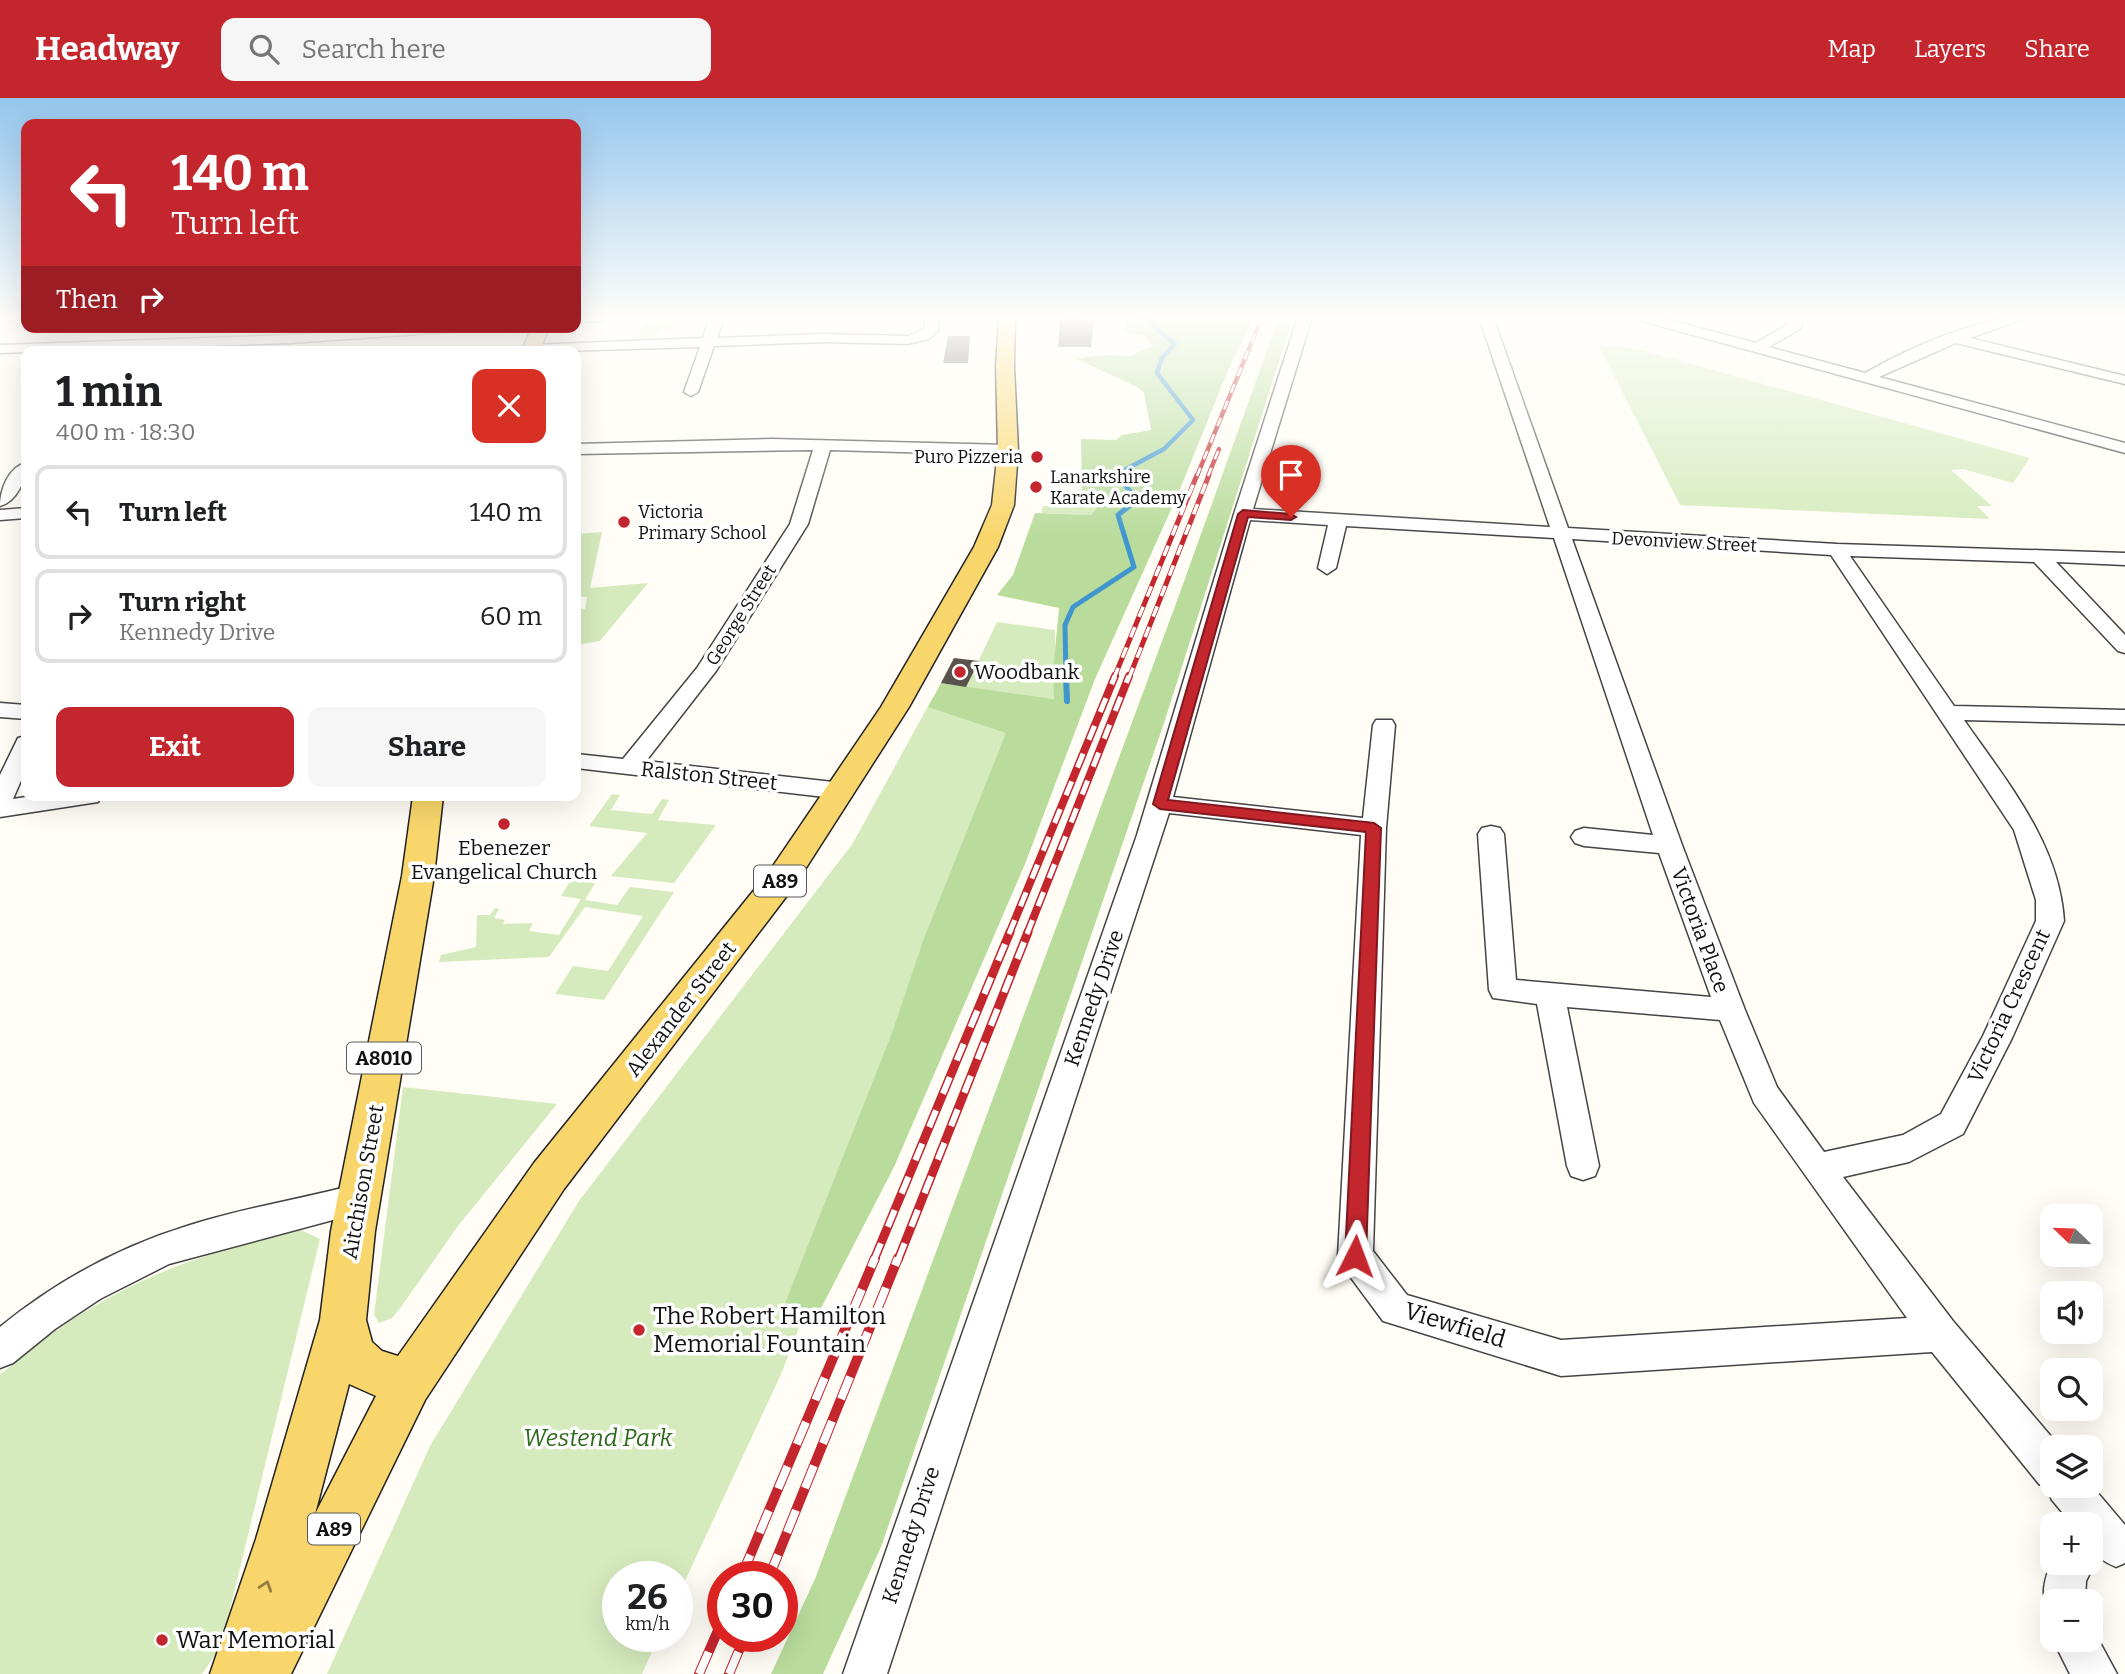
<!DOCTYPE html>
<html lang="en">
<head>
<meta charset="utf-8">
<style>
	body { margin:0; font-family:Bitter,serif; background:#f6f6f6; color:#202124; height:100vh; display:flex; flex-direction:column; font-size:26px; white-space:nowrap }
	* { box-sizing:border-box; margin:0 }
	p { font-size:23px; color:#757577 }
	.icon { flex:none; width:38px; height:38px; fill:none; stroke:currentColor; stroke-width:2; stroke-linecap:round; stroke-linejoin:round }
	.map { position:relative; flex:1; overflow:hidden }
	.side { position:absolute; left:21px; top:248px; width:560px; height:455px; display:flex; flex-direction:column; background:#fff; border-radius:14px; box-shadow:0 7px 28px #0002 }
	.side>* { flex:none }
	.top-card { position:absolute; left:21px; top:21px; width:560px; height:214px; border-radius:14px; box-shadow:0 7px 28px #0002; background:#c4262e; color:#fff; overflow:hidden }
	.needle { width:46px; rotate:293deg }
	.buttons { position:absolute; left:2040px; top:1106px; display:grid; gap:14px }
	.buttons a { display:grid; place-items:center; width:63px; height:63px; border-radius:14px; background:#fff; box-shadow:0 7px 28px #0002; font-size:35px }
	.speed { position:absolute; left:602px; top:1463px; display:flex; gap:14px; font-size:35px; font-weight:700; text-align:center }
	.speed>* { display:grid; place-content:center; width:91px; height:91px; border-radius:50%; background:#fff; box-shadow:0 7px 28px #0002; line-height:1 }
	.speed small { font-size:18px; font-weight:400 }
	.speed .limit { border:10px solid #d22; background:#fff; color:#111 }
	.pin { position:absolute; display:grid; place-items:center; width:60px; height:60px; color:#fff; margin:-72px -30px; border-radius:50% 50% 50% 0; rotate:-45deg; box-shadow:0 0 7px #0007 }
	.pin .icon { rotate:45deg }
	.me { position:absolute; width:77px; margin:-38px; rotate:3deg; stroke-linejoin:round; filter:drop-shadow(0 0 5px #0008) }
	.turn { display:flex; align-items:center; gap:24px; height:147px; padding:0 35px; font-size:32px }
	.turn .icon { width:91px; height:91px; stroke-width:2.5 }
	.turn b { display:block; font-size:49px; line-height:60px }
	.then { display:flex; align-items:center; height:66px; padding:0 35px; background:#0003; gap:14px; font-size:26px }
	.round { display:grid; place-items:center; flex:none; width:74px; height:74px; border-radius:14px; background:#f6f6f6 }
	.headline { display:flex; align-items:center; justify-content:space-between; height:119px; padding:0 35px }
	h1 { font-size:42px; font-weight:700; line-height:52px }
	.action { display:flex; gap:14px; margin-top:auto; padding:14px 35px }
	.action a { flex:1; height:80px; border-radius:14px; background:#c4262e; color:#fff; font-size:28px; font-weight:700; line-height:80px; text-align:center }
	.action a+a { background:#f6f6f6; color:#202124 }
	ul { padding:0; list-style:none }
	li { display:flex; align-items:center; gap:21px; height:94px; margin:0 14px 10px; padding:0 21px; border:4px solid #e0e0e0; border-radius:14px }
	li div { flex:1 }
	li b { display:block; font-size:26px }
	li em { font-style:normal }
	header { display:flex; align-items:center; gap:42px; box-sizing:border-box; height:98px; padding:0 35px; background:#c4262e; color:#fff }
	header strong { font-size:33px }
	nav { display:flex; gap:38px; margin-inline-start:auto; font-size:24px }
	.search { width:490px; height:63px; background:#f6f6f6; display:flex; align-items:center; gap:18px; box-sizing:border-box; padding:0 24px; border-radius:14px; color:#757577; font-size:26px }
	.map>svg:first-child { display:block }
	.green { fill:#d5ebbd }
	.forest { fill:#b9dc9c }
	.lines { fill:none; stroke-linecap:round; stroke-linejoin:round }
	.stream-far2 { stroke:#3f96cf; stroke-width:4.5 }
	.stream-far1 { stroke:#3f96cf; stroke-width:5 }
	.stream { stroke:#3f96cf; stroke-width:6 }
	.building { fill:#5a524d }
	.minor-casing { stroke:#444; stroke-width:3 }
	.major-casing { stroke:#222; stroke-width:3 }
	.minor { fill:#fff; fill-rule:evenodd }
	.major { fill:#f9d66b; fill-rule:evenodd }
	.rail-far4-casing { stroke:#c4262e; stroke-width:4.5 }
	.rail-far3-casing { stroke:#c4262e; stroke-width:5 }
	.rail-far2-casing { stroke:#c4262e; stroke-width:8 }
	.rail-far1-casing { stroke:#c4262e; stroke-width:9 }
	.rail-casing { stroke:#c4262e; stroke-width:10 }
	.rail-far4 { stroke:#fff; stroke-width:2.5; stroke-dasharray:9; stroke-linecap:butt }
	.rail-far3 { stroke:#fff; stroke-width:3.5; stroke-dasharray:11; stroke-linecap:butt }
	.rail-far2 { stroke:#fff; stroke-width:5; stroke-dasharray:15; stroke-linecap:butt }
	.rail-far1 { stroke:#fff; stroke-width:6; stroke-dasharray:18; stroke-linecap:butt }
	.rail { stroke:#fff; stroke-width:8; stroke-dasharray:24; stroke-linecap:butt }
	.oneway { stroke:#917d42 }
	.route { fill:#c4262e; stroke:#7f191e; stroke-width:2 }
	.poi-dot { fill:#c4262e; stroke:#fff; stroke-width:2.5 }
	.labels { text-anchor:middle; dominant-baseline:central; stroke-width:7; stroke-linejoin:round; paint-order:stroke }
	.far-poi-label { font-size:18px; fill:#111; stroke:#fff; text-anchor:start }
	.far-street-label { font-size:18px; fill:#111; stroke:#fff }
	.shield { fill:#fff; stroke:#585858; stroke-width:2 }
	.shield-label { font-size:19px; font-weight:bold; fill:#111 }
	.poi-label { font-size:21px; fill:#111; stroke:#fff; text-anchor:start }
	.street-label { font-size:21px; fill:#111; stroke:#fff }
	.near-poi-label { font-size:24px; fill:#111; stroke:#fff; text-anchor:start }
	.near-street-label { font-size:24px; fill:#111; stroke:#fff }
	.near-park-label { font-size:24px; font-style:italic; fill:#2f6b1f; stroke:#fff }
</style>
</head>
<body>
<header>
<strong>Headway</strong>
<div class="search"><svg class="icon" aria-label="search" viewBox="0 0 24 24"><circle cx="10" cy="10" r="6"/><path d="M15 15l6 6"/></svg>Search here</div>
<nav><a>Map</a><a>Layers</a><a>Share</a></nav>
</header>
<div class="map">
<svg width="2125" height="1576" viewBox="0 0 2125 1576">
	<rect width="100%" height="100%" fill="#fffdf5"/>
	<path class="green" d="M623 219H684L676 231 660 233 654 243 634 244 645 223 620 224Z
		M1599 248 1634 250 2030 360 2013 385 1963 371 1951 372 1992 408H1977L1990 421 1680 407Z
		M1053 398H1106L1091 417 1041 415 1043 408H1050Z
		M602 434 590 490 648 485 600 543 576 547V511H585L587 499H576V436Z
		M997 524 1055 532V601L966 589Z
		M933 599 1028 629 782 1274 677 1500V1479H618V1538H659L642 1576H327L430 1348 579 1103 853 745Z
		M612 696 620 697 611 712 652 716 662 701 669 702 658 722 716 727 674 785 611 778 647 735 589 728Z
		M571 782 595 785 585 802 617 807 630 789 674 794 604 902 555 896 573 868 608 873 643 818 585 809 549 859 439 864 441 857 476 849 477 817H490L495 810 499 811 494 820 505 822 503 826 533 825 529 833 559 837 581 801 561 798Z
		M403 989 557 1006 458 1128 401 1209 392 1220 379 1225 374 1217Z
		M297 1130 320 1141 221 1548 202 1576H0V1277C46 1236 96 1203 153 1178 198 1158 249 1146 297 1130Z"/>
	<path class="forest" d="M1128 219H1254L1229 270 1178 396 1095 581 1025 766 894 1069 816 1220 782 1213 892 935 923 843 1006 635 928 609 941 585 1054 601 1053 573 1059 510 997 497 1013 477 1035 415 1091 417 1105 399 1090 398V393H1082L1081 341 1116 342 1122 337 1151 332 1144 295 1137 289 1077 261 1099 257 1130 258 1152 248 1145 238 1124 233Z
		M1279 219H1293L1164 625 881 1449 823 1576H771L815 1481 1178 500Z"/>
	<g class="lines">
		<path class="stream-far2" d="M1119 378 1117 376 1164 351 1193 322 1157 275 1162 260 1175 246 1143 219"/>
		<path class="stream-far1" d="M1066 580 1065 527 1073 509 1134 469 1118 417 1137 402 1117 377"/>
		<path class="stream" d="M1066 578 1067 603"/>
	</g>
	<path class="building" d="M1060 221 1094 222 1091 249H1058Z
		M948 238H970L968 265H943Z
		M954 560 979 563 966 589 941 585Z"/>
	<g class="lines">
		<defs>
			<path id="minor" d="M576 219H608L601 223 576 224Z
				M710 219H724L717 240 822 236 908 238 924 231 926 219H940L938 232 929 241 908 246 822 244 714 248 698 294 691 298 684 294 700 249 526 254 524 251 531 247 703 240Z
				M1298 219H1312L1253 411 1550 429 1479 219H1493L1568 430 1837 446 2125 455V467L2056 464 2125 537V555L2118 553 2034 464 1850 458 1954 608 2125 612V626L1964 622C2007 684 2059 745 2064 823L2012 940 1963 1036 1909 1064 1843 1079 1953 1223 2060 1349H2053V1388L2091 1387 2125 1427V1465L2116 1469C2091 1458 2091 1451 2091 1426H2072L2052 1402 2046 1389 2039 1386 1932 1254 1561 1278 1383 1223 1343 1169 1338 1158 1361 737 1169 715 887 1576H843L1137 737 1234 416ZM1250 422 1328 427 1318 470 1327 476 1336 470 1346 428 1554 440 1653 737 1584 730 1575 733 1571 739 1575 745 1584 748 1659 755 1711 899 1516 882 1504 736 1500 730 1491 728 1482 730 1478 736 1489 892 1493 900 1537 906 1567 1068 1571 1078 1583 1082 1595 1078 1599 1068 1567 909 1720 922 1754 1005 1907 1220 1561 1242 1407 1197 1373 1153 1386 730 1395 627 1392 622H1376L1373 627 1363 720 1173 699ZM1572 441 1831 457 2014 732 2036 802V823L1983 938 1941 1016 1903 1037 1824 1054 1777 989 1745 912 1682 747Z
				M1636 219H1658L1756 245 1788 226 1782 219H1797L1802 224 1800 231 1769 249 1865 275C1909 250 1977 219 2028 219L1970 240 2125 278V286L1956 245 1879 279 2125 345V355L1638 222Z
				M401 229H470L463 233 290 245 0 255V247L290 237Z
				M772 341 1008 347 1016 352 1008 357 830 352 808 426 716 573 646 663 842 685 851 687 854 693 851 699 842 701 576 670V656L623 661 697 570 790 426 813 352 576 356V346Z
				M26 365C27 380 17 404 0 408 0 393 8 369 26 365Z
				M26 410V420L0 422V412Z
				M0 605 26 607V621L0 619Z
				M26 638V671L13 701 32 698H101L98 704 0 719V677L18 640Z
				M358 1086 370 1090 375 1101 370 1112 169 1166 100 1201 55 1231 13 1265 0 1270V1229C55 1184 119 1149 187 1128 243 1110 301 1101 358 1086Z
				M2091 1456 2095 1465 2086 1483 2085 1503H2053V1520L2049 1518C2040 1496 2044 1482 2053 1460V1465H2091Z
				M2091 1528 2117 1576H2070L2053 1542H2091Z"/>
			<path id="major" d="M999 219H1015L1014 268 1018 352 1014 407 998 449 909 609 795 787 564 1091 425 1302 291 1576H210L256 1441 320 1222 331 1133 402 778 413 698H443L434 778 375 1133 366 1222 372 1244 382 1253 398 1258 534 1065 771 771 881 609 974 449 992 407 998 352 996 268ZM349 1286 376 1298 315 1416Z
				M532 229H549L539 254H521Z"/>
		</defs>
		<use href="#minor" class="minor-casing"/>
		<use href="#major" class="major-casing"/>
		<use href="#minor" class="minor"/>
		<use href="#major" class="major"/>
		<defs>
			<path id="rail-far4" d="M1197 378 1262 219
				M1208 378 1219 351"/>
			<path id="rail-far3" d="M1114 580 1197 377
				M1129 580 1209 377"/>
			<path id="rail-far2" d="M1009 836 1115 578
				M1027 836 1129 578"/>
			<path id="rail-far1" d="M874 1162 1010 834
				M898 1162 1028 834"/>
			<path id="rail" d="M741 1479 875 1160
				M769 1479 898 1160
				M699 1576 723 1521
				M729 1576 745 1538"/>
		</defs>
		<use href="#rail-far4" class="rail-far4-casing"/>
		<use href="#rail-far3" class="rail-far3-casing"/>
		<use href="#rail-far2" class="rail-far2-casing"/>
		<use href="#rail-far1" class="rail-far1-casing"/>
		<use href="#rail" class="rail-casing"/>
		<use href="#rail-far4" class="rail-far4"/>
		<use href="#rail-far3" class="rail-far3"/>
		<use href="#rail-far2" class="rail-far2"/>
		<use href="#rail-far1" class="rail-far1"/>
		<use href="#rail" class="rail"/>
	</g>
	<defs><path id="oneway-chevron" d="M-2-3.5L2.5 0L-2 3.5" fill="none" stroke-width="1.6" stroke-linecap="round" stroke-linejoin="round" transform="scale(1.75)"/></defs>
	<use class="oneway" href="#oneway-chevron" transform="translate(266 1488) rotate(-72)"/>
	<linearGradient id="sky" x2="0" y2="1"><stop stop-color="#95c6ee"/><stop offset="0.5" stop-color="#fffefa"/><stop offset="1" stop-color="#fffefa" stop-opacity="0"/></linearGradient>
	<rect width="2125" height="440" fill="url(#sky)"/>
	<path class="route" d="M1243 412 1291 416 1296 419 1291 422 1248 419 1168 702 1374 725 1381 730 1366 1158 1363 1165 1355 1168 1348 1165 1345 1158 1366 734 1160 711 1153 706 1238 416Z"/>
	<g class="poi-dot">
		<circle cx="1037" cy="359" r="7"/>
		<circle cx="1036" cy="389" r="7"/>
		<circle cx="624" cy="424" r="7"/>
		<circle cx="960" cy="574" r="7"/>
		<circle cx="504" cy="726" r="7"/>
		<circle cx="639" cy="1232" r="7"/>
		<circle cx="162" cy="1542" r="7"/>
	</g>
	<g class="labels">
		<g class="far-poi-label">
			<text x="1023" y="359" text-anchor="end">Puro Pizzeria</text>
			<text x="1050" y="379">Lanarkshire<tspan x="1050" dy="21">Karate Academy</tspan></text>
			<text x="638" y="414">Victoria<tspan x="638" dy="21">Primary School</tspan></text>
		</g>
		<g class="far-street-label">
			<text transform="translate(1684 444) rotate(3)">Devonview Street</text>
			<text transform="translate(741 517) rotate(-58)">George Street</text>
		</g>
		<g class="shield">
			<rect x="754" y="767.5" width="52" height="31" rx="5"/>
			<rect x="347" y="944.5" width="74" height="31" rx="5"/>
			<rect x="308" y="1415.5" width="52" height="31" rx="5"/>
		</g>
		<g class="shield-label">
			<text x="780" y="783">A89</text>
			<text x="384" y="960">A8010</text>
			<text x="334" y="1431">A89</text>
		</g>
		<g class="poi-label">
			<text x="974" y="574">Woodbank</text>
			<text x="504" y="750" text-anchor="middle">Ebenezer<tspan x="504" dy="24">Evangelical Church</tspan></text>
		</g>
		<g class="street-label">
			<text transform="translate(709 678) rotate(6)">Ralston Street</text>
			<text transform="translate(1700 832) rotate(70)">Victoria Place</text>
			<text transform="translate(1094 900) rotate(-71)">Kennedy Drive</text>
			<text transform="translate(2009 908) rotate(-65)">Victoria Crescent</text>
			<text transform="translate(681 911) rotate(-52)">Alexander Street</text>
			<text transform="translate(363 1084) rotate(-80)">Aitchison Street</text>
			<text transform="translate(911 1437) rotate(-72)">Kennedy Drive</text>
		</g>
		<g class="near-poi-label">
			<text x="653" y="1218">The Robert Hamilton<tspan x="653" dy="28">Memorial Fountain</tspan></text>
			<text x="176" y="1542">War Memorial</text>
		</g>
		<g class="near-street-label">
			<text transform="translate(1455 1227) rotate(17)">Viewfield</text>
		</g>
		<g class="near-park-label">
			<text x="598" y="1340">Westend Park</text>
		</g>
	</g>
</svg>
<div class="buttons">
<a><svg class="needle" viewBox="-14 -14 28 28"><path d="M0-13l5 13h-10z" fill="#e53935"/><path d="M0 13l5-13h-10z" fill="#757577"/></svg></a>
<a><svg class="icon" aria-label="sound" viewBox="0 0 24 24"><path d="M4 9h4l5-4v14l-5-4H4zM17 9q2 3 0 6"/></svg></a>
<a><svg class="icon" aria-label="search" viewBox="0 0 24 24"><circle cx="10" cy="10" r="6"/><path d="M15 15l6 6"/></svg></a>
<a><svg class="icon" aria-label="layers" viewBox="0 0 24 24"><path d="M12 4l9 5-9 5-9-5zM3 14l9 5 9-5"/></svg></a>
<a>+</a>
<a>−</a>
</div>
<div class="speed"><div>26<small>km/h</small></div><div class="limit">30</div></div>
<div class="pin" style="left:1291px;top:419px;background:#d93025"><svg class="icon" aria-label="arrive" viewBox="0 0 24 24"><path d="M6 21V4h12l-3 4 3 4H6"/></svg></div>
<svg class="me" style="left:1355px;top:1158px" viewBox="-20 -20 40 40"><path d="M0-17L14 15 0 8-14 15z" fill="#c4262e" stroke="#fff" stroke-width="4"/></svg>
<div class="top-card">
<div class="turn"><svg class="icon" aria-label="left" viewBox="0 0 24 24"><path d="M17 20v-9H6M10 6l-5 5 5 5"/></svg><div><b>140 m</b>Turn left</div></div>
<div class="then">Then<svg class="icon" aria-label="right" viewBox="0 0 24 24"><path d="M7 20v-9h11M14 6l5 5-5 5"/></svg></div>
</div>
<section class="side">
<div class="headline"><div><h1>1 min</h1><p>400 m · 18:30</p></div><a class="round" style="background:#d93025;color:#fff"><svg class="icon" aria-label="close" viewBox="0 0 24 24"><path d="M6 6l12 12M18 6L6 18"/></svg></a></div>
<ul>
<li><svg class="icon" aria-label="left" viewBox="0 0 24 24"><path d="M17 20v-9H6M10 6l-5 5 5 5"/></svg><div><b>Turn left</b></div><em>140 m</em></li>
<li><svg class="icon" aria-label="right" viewBox="0 0 24 24"><path d="M7 20v-9h11M14 6l5 5-5 5"/></svg><div><b>Turn right</b><p>Kennedy Drive</p></div><em>60 m</em></li>
</ul>
<div class="action"><a>Exit</a><a>Share</a></div>
</section>
</div>
</body>
</html>
